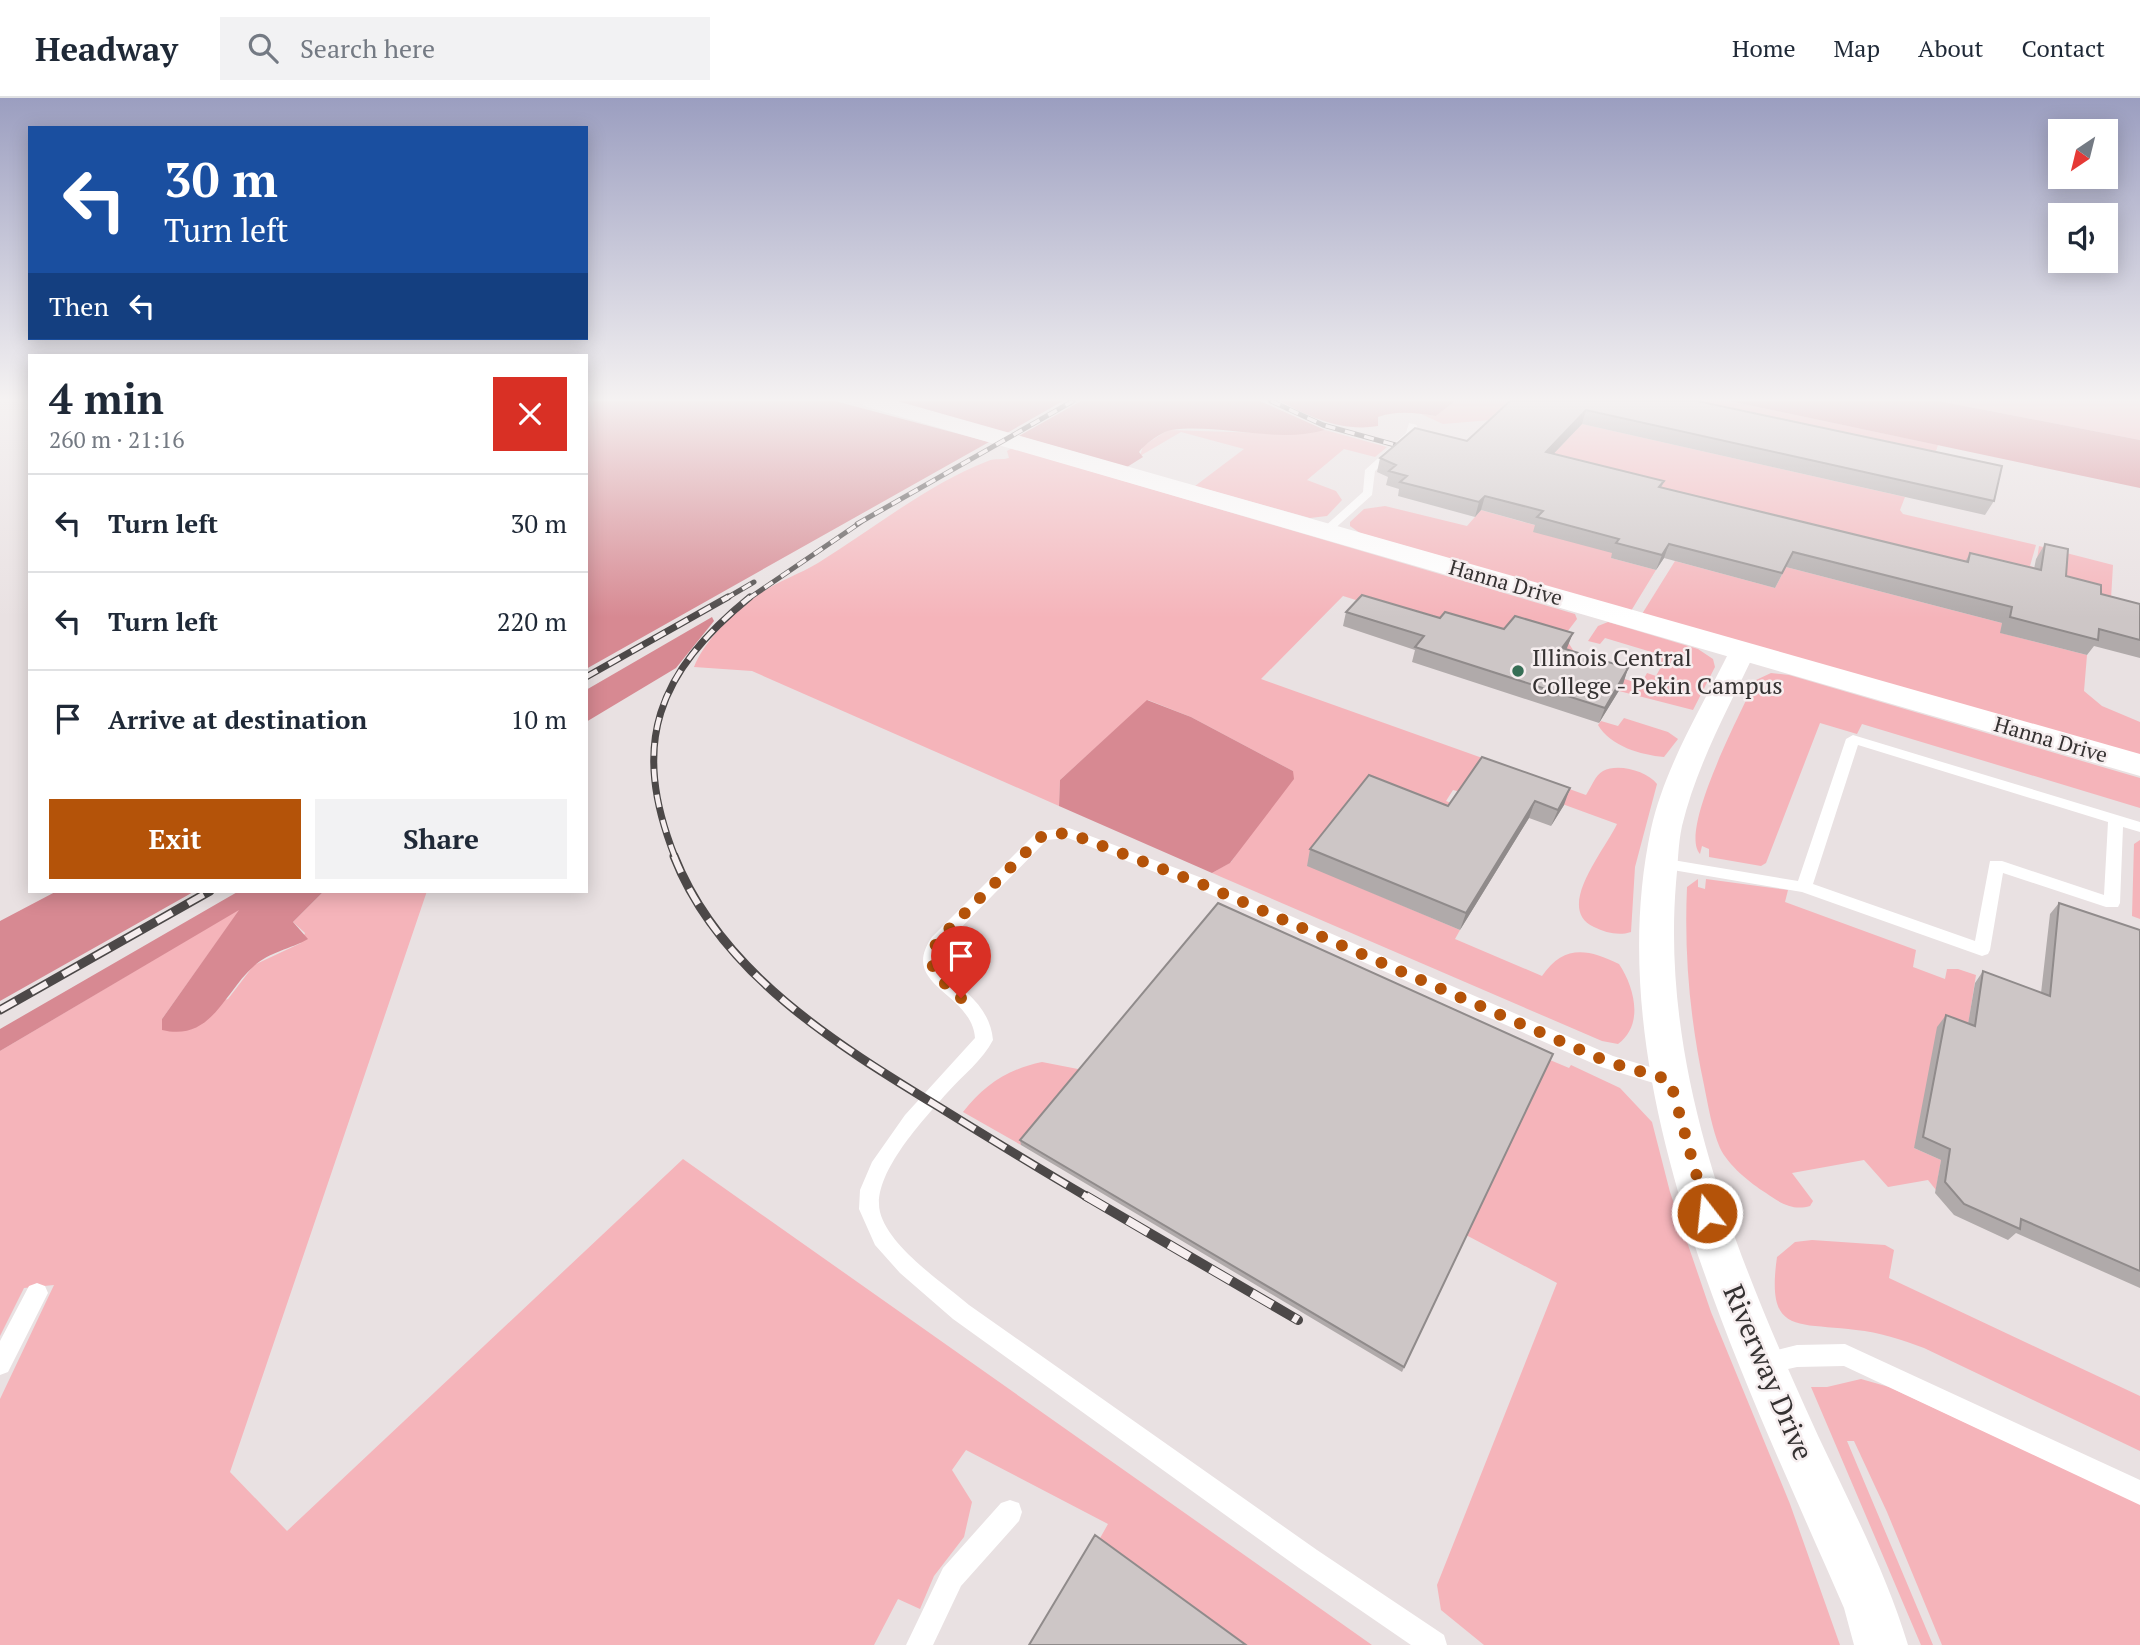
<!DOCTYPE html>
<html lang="en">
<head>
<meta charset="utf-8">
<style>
	body { margin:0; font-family:"PT Serif",serif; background:#f2f2f3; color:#1f2937; height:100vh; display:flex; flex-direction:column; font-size:26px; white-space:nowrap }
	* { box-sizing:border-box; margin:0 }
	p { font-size:23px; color:#747a83 }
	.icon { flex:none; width:38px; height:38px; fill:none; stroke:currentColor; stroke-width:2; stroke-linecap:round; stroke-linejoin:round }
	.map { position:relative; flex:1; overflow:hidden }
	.sheet { position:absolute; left:28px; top:256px; width:560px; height:539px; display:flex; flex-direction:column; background:#fff; border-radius:0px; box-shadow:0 4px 18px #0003 }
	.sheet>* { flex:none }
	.banner { position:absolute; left:28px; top:28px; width:560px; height:214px; border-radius:0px; box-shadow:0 4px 18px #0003; background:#1a4fa0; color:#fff; overflow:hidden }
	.needle { width:46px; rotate:215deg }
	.buttons { position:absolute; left:2048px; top:21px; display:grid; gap:14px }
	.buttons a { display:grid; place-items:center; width:70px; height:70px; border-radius:0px; background:#fff; box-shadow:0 4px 18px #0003; font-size:35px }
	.pin { position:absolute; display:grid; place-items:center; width:60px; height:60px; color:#fff; margin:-72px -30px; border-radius:50% 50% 50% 0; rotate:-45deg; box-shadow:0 0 7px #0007 }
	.pin .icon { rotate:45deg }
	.me { position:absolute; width:77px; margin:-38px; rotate:344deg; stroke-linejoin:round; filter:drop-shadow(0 0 5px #0008) }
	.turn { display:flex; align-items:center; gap:24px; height:147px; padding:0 21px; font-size:32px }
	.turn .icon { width:91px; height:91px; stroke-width:2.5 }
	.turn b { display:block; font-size:49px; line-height:60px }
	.then { display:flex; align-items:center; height:66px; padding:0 21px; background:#0003; gap:14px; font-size:26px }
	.round { display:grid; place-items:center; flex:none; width:74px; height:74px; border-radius:0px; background:#f2f2f3 }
	.head { display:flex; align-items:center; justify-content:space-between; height:119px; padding:0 21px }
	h1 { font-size:42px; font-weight:700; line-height:52px }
	.action { display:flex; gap:14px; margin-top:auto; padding:14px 21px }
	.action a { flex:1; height:80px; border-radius:0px; background:#b45309; color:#fff; font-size:28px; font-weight:700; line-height:80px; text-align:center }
	.action a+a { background:#f2f2f3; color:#1f2937 }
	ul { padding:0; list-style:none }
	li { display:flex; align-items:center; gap:21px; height:98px; padding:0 21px; border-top:2px solid #e0e1e3 }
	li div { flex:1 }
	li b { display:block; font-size:26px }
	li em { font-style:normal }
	header { display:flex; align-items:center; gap:42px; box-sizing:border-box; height:98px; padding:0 35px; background:#fff; border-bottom:2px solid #e0e1e3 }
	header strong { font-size:33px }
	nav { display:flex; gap:38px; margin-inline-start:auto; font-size:24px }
	.search { width:490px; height:63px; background:#f2f2f3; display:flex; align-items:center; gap:18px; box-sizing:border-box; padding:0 24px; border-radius:0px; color:#747a83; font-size:26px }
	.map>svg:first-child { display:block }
	.green { fill:#f5b4ba }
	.forest { fill:#d78992 }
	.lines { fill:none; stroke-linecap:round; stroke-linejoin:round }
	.service { fill:#fff; fill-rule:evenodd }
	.minor { fill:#fff; fill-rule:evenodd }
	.tertiary { fill:#fff; fill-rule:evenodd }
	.rail-far3-casing { stroke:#4c4848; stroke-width:5 }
	.rail-far2-casing { stroke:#4c4848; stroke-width:7 }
	.rail-far1-casing { stroke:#4c4848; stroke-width:9 }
	.rail-casing { stroke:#4c4848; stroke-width:10 }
	.rail-far3 { stroke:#f6eeef; stroke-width:3.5; stroke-dasharray:10; stroke-linecap:butt }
	.rail-far2 { stroke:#f6eeef; stroke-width:4.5; stroke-dasharray:13; stroke-linecap:butt }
	.rail-far1 { stroke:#f6eeef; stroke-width:6; stroke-dasharray:18; stroke-linecap:butt }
	.rail { stroke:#f6eeef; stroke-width:8; stroke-dasharray:24; stroke-linecap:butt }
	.wall { fill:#b0aaaa }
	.shaded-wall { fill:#908b8b }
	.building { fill:#cdc6c6; stroke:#908b8b; stroke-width:2 }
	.route { stroke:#b45309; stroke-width:12; stroke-dasharray:0 21.6 }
	.poi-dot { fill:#366e55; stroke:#f6eeef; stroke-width:2.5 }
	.labels { text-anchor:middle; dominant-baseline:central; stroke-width:5; stroke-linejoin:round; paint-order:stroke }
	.far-street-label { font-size:21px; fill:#353232; stroke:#f6eeef }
	.poi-label { font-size:24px; fill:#353232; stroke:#f6eeef; text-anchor:start }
	.near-street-label { font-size:28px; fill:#353232; stroke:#f6eeef }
</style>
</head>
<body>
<header>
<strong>Headway</strong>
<div class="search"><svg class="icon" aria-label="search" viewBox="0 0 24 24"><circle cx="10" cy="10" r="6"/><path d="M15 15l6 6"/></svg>Search here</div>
<nav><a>Home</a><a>Map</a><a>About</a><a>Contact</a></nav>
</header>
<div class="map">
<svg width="2140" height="1547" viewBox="0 0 2140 1547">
	<rect width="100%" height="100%" fill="#e9e1e2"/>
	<path class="green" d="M1455 303H1520L1491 322 1443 326 1421 316 1436 318Z
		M1631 303H1729L1938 347 1931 368Z
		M1939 303H2140V342Z
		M1582 326 1905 399 1900 412 1903 416 2036 447 2030 468 2049 473 2048 486 1542 368Z
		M1168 332 1294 336 1325 332 1387 349 1375 359 1344 351 1307 382 1336 393 1342 402 1327 418 1310 420 1195 388 1244 351 1181 334 1140 358 1143 348Z
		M1012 350 1575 516 1577 521 1564 538 1575 555 1478 540 1343 498 1261 581 1586 697C1591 690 1595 677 1603 673 1618 665 1647 673 1657 686L1635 769 1631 834C1619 838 1606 835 1594 829 1554 811 1605 752 1617 726L1478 675 1464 695 1453 692 1446 703 1456 707 1307 767 1460 832 1455 841 1542 878C1563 847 1587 850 1619 866 1635 890 1644 927 1618 946L1602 943 1212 775 1231 764 1293 673 1191 619 1148 602 1060 682 1059 708 752 573 694 569C704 544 727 522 748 504 770 486 794 479 818 465 873 431 928 386 988 363 995 360 1003 362 1009 360L1007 353Z
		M1385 408 1467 428 1481 412 1538 428 1614 455 1611 460 1656 472 1631 513 1360 435 1350 428V424L1364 411Z
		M2039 448 2113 467 2111 501 2051 487 2037 461Z
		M1675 463 1775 490 1786 469 2002 525 2001 535 2087 557 2084 593 2102 608 2140 624V659L1642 516Z
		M1608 524 1698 551 1713 561 1715 569 1693 612 1619 593 1622 585 1566 563 1641 586 1647 575 1656 578 1662 567 1654 564 1658 556 1605 540 1600 546 1588 543 1598 528Z
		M1771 575 1789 577 2140 680V710L1862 626 1857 636 1820 625 1766 765 1761 768 1709 759V751L1702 748 1700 756C1678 733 1743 610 1756 582Z
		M1624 620 1668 634 1678 641 1664 659C1641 657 1610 648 1598 627L1601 623 1618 628Z
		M2140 742V821L2132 818 2134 746Z
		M1698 781V789L1705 791 1706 781 1788 792 1785 804 1916 852 1913 869 1945 881 1947 871H1958L1976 877 1966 940 1914 1050 1941 1062 1936 1092 1928 1082 1888 1089 1864 1062 1792 1075 1813 1103 1810 1108C1793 1113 1780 1105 1766 1095 1750 1085 1728 1067 1720 1050 1712 1031 1708 1007 1704 987 1690 921 1684 857 1687 789Z
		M324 793H427L230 1374 287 1433 683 1061 1372 1547H1227L1095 1449 1108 1426 966 1352 952 1372 972 1404 964 1439 934 1478 920 1511 898 1501 874 1547H0V1301L54 1187 24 1190 0 1238V953L241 810 162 921 228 901 254 867 301 845 305 835 293 824Z
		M1550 962 1569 970 1571 967 1620 990 1652 1024 1670 1094 1711 1214 1790 1406 1840 1547H1484L1441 1512 1437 1487 1557 1185 1466 1137Z
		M1042 964 1083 972 1021 1047 963 1014C984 987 1008 971 1042 964Z
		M1812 1142 1885 1147 1894 1152 1889 1180 2140 1298V1353L1924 1250C1902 1242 1879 1234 1856 1232 1796 1224 1766 1237 1777 1159L1795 1144Z
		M1861 1281 1889 1289 2140 1406V1547H1942L1887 1414 1854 1343H1847L1933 1547H1921L1811 1289H1827Z"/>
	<path class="forest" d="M586 303H835L989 344 586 571Z
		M894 303H1063L1007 335Z
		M1081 303H1260L1325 332C1276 346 1221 325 1171 332 1161 334 1145 346 1139 354L1143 359 1127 369 1019 338Z
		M1280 303H1455L1436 318C1416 315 1397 312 1378 319V328C1343 334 1311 320 1280 303Z
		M1729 303H1939L2140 342V390Z
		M712 519 714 523 676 570 586 624V592Z
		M1147 602 1191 619 1293 673 1294 681 1230 765 1212 775 1059 708 1060 682Z
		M57 793H195L0 903V823Z
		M239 793H324L293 824 308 841C291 851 269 854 254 868 224 894 212 944 162 932V921L239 812 0 953V931Z"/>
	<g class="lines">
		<path class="service" d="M1409 325 1417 327 1416 336 1375 373 1372 397 1331 434H1323V430L1363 394 1365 372 1406 335Z
			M1853 637 2140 724V734L2123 729 2120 805 2118 809H2106L2003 775 1990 852 1988 856 1982 858 1802 794 1655 769 1653 765 1655 761 1661 760 1798 783 1846 641ZM1858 647 2108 724 2104 797 2002 763H1990L1975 843 1813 786Z
			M1069 730 1210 783 1613 958 1677 977 1679 982 1677 987 1670 990 1601 969 1198 791 1068 740 1047 742 944 847C938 856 937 863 943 873 965 894 990 909 993 942 983 962 962 978 947 995 924 1021 871 1077 880 1114 889 1149 942 1184 969 1207L1317 1452 1444 1537 1447 1547H1411L1299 1470 953 1221 900 1175 875 1147 859 1111 860 1092 872 1064 905 1017 975 940C972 894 898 888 932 839L1038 733Z
			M37 1185 45 1188 48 1195 8 1274 0 1277V1243L29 1188Z
			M1845 1246 2140 1382V1407L1844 1268 1797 1269 1766 1276 1758 1273 1755 1265 1758 1257 1797 1247Z
			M1010 1402 1019 1405 1022 1414 1019 1423 961 1488 933 1547H906L943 1470 1001 1405Z"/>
		<path class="minor" d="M1743 544 1752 547 1756 552C1729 609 1697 666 1682 728 1678 746 1678 767 1676 785 1661 967 1732 1147 1805 1309 1840 1388 1883 1464 1908 1547H1854L1844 1510C1744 1279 1596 989 1651 731 1665 668 1702 609 1730 552L1734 547Z"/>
		<path class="tertiary" d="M861 303H897L2140 656V678L864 308Z"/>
		<defs>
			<path id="rail-far3" d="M1271 303 1323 327 1406 350
				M857 426 1073 303
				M725 501 754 484
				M748 501 864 422"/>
			<path id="rail-far2" d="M586 579 728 499
				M675 759C630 645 657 575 750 499"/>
			<path id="rail-far1" d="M674 758C720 875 836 946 939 1009 989 1040 1038 1070 1089 1100
				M0 912 210 793"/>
			<path id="rail" d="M1086 1098 1298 1222"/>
		</defs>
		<use href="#rail-far3" class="rail-far3-casing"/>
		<use href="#rail-far2" class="rail-far2-casing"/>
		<use href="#rail-far1" class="rail-far1-casing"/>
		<use href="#rail" class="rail-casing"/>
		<use href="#rail-far3" class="rail-far3"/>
		<use href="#rail-far2" class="rail-far2"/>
		<use href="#rail-far1" class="rail-far1"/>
		<use href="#rail" class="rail"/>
	</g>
	<path class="wall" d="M1510 303H1697L1994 403 1985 417 1582 326 1553 356 1664 383 1661 390 1965 464 1970 455 2034 471 2036 461 2045 446 2066 478 2101 496 2140 506V560L2094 548 2087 557 2000 535 2002 525 1786 469 1775 490 1664 460 1656 472 1611 460 1612 455 1533 434 1535 427 1481 412 1475 419 1398 398 1399 391 1386 387 1388 379 1377 374 1380 360 1467 343Z
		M1346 514 1440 520 1504 531 1573 535 1566 551 1628 570 1623 586 1599 625 1412 564 1415 552 1343 528Z
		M1482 659 1564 707 1551 728 1529 720 1460 832 1307 768 1310 751 1448 708Z
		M2059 805 2140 832V1190L2016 1135 2008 1142 1954 1117 1935 1095 1941 1062 1914 1050 1937 929 1946 917 1968 926 1975 885 1983 873 2041 895 2050 816Z
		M1553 956 1402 1274 1021 1047 1020 1042Z"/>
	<path class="shaded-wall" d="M1586 312 1582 326 1542 368 1546 354Z
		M1485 398 1481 412 1475 419 1479 404Z
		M1669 446 1664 460 1656 472 1662 457Z
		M1573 535 1567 550 1557 565 1562 550Z
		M1628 570 1623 586 1599 625 1605 610Z
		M1570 690 1564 707 1551 728 1558 712Z
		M1535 703 1529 720 1460 832 1466 815Z"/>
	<path class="building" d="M1510 303H1697L2002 368 1994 403 1586 312 1546 354 1664 383 1659 389 1968 464 1970 455 2041 472 2045 446 2068 451 2066 478 2101 487V496L2140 506V542L2099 531 2098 542 2010 519 2012 509 1793 454 1782 475 1669 446 1662 457 1616 445 1619 441 1537 419 1543 413 1485 398 1479 404 1400 384 1407 378 1389 373 1396 367 1380 360 1415 330 1467 343Z
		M1362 497 1440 520 1445 514 1504 531 1515 518 1573 535 1562 550 1628 570 1605 610 1415 549 1424 538 1346 514Z
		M1482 659 1570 690 1558 712 1535 703 1466 815 1310 751 1369 677 1448 708Z
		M1218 805 1553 956 1404 1269 1020 1042Z
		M2059 805 2140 832V1173L2021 1121 2020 1131 1964 1106 1945 1084 1950 1051 1923 1039 1946 917 1975 928 1983 873 2050 898Z
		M1095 1437 1246 1547H1029Z"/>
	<linearGradient id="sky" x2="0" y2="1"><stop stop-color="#9b9ec0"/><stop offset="0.58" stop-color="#f5f2f2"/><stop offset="1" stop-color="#f5f2f2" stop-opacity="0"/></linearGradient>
	<rect width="2140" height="520" fill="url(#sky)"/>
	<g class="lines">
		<path class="route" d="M961 900C941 881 922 872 938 842L1043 737 1069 735 1204 787 1608 964 1670 982 1707 1115"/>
	</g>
	<circle class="poi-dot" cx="1518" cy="573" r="7"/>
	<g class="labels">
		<g class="far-street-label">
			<text transform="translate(1506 484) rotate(16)">Hanna Drive</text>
			<text transform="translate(2051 641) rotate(16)">Hanna Drive</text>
		</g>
		<g class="poi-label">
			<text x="1532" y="559">Illinois Central<tspan x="1532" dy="28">College - Pekin Campus</tspan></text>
		</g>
		<g class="near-street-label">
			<text transform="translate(1769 1274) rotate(67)">Riverway Drive</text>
		</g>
	</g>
</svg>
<div class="buttons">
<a><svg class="needle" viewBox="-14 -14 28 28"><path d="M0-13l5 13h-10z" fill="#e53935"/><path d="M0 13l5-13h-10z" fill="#747a83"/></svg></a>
<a><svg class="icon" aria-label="sound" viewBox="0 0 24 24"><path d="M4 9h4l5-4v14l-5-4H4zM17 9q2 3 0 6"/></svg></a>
</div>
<div class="pin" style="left:961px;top:900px;background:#d93025"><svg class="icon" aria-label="arrive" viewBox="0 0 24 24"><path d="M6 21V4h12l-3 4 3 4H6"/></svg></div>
<svg class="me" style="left:1707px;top:1115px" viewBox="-20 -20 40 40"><circle r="17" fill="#b45309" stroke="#fff" stroke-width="3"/><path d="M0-11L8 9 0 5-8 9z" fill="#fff"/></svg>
<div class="banner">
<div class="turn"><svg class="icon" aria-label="left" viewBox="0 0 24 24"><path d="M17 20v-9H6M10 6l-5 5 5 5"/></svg><div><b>30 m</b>Turn left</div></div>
<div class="then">Then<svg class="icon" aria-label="left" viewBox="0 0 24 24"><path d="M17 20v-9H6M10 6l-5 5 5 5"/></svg></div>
</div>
<section class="sheet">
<div class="head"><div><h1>4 min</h1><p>260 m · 21:16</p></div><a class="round" style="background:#d93025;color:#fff"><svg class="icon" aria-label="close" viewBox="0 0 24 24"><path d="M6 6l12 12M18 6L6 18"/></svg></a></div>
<ul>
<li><svg class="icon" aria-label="left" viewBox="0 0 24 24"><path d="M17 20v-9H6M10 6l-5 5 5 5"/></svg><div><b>Turn left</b></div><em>30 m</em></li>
<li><svg class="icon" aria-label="left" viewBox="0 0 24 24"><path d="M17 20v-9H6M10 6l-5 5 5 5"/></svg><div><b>Turn left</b></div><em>220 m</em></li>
<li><svg class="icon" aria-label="arrive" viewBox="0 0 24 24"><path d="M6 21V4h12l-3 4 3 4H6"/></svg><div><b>Arrive at destination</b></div><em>10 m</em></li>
</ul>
<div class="action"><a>Exit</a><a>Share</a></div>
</section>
</div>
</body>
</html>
